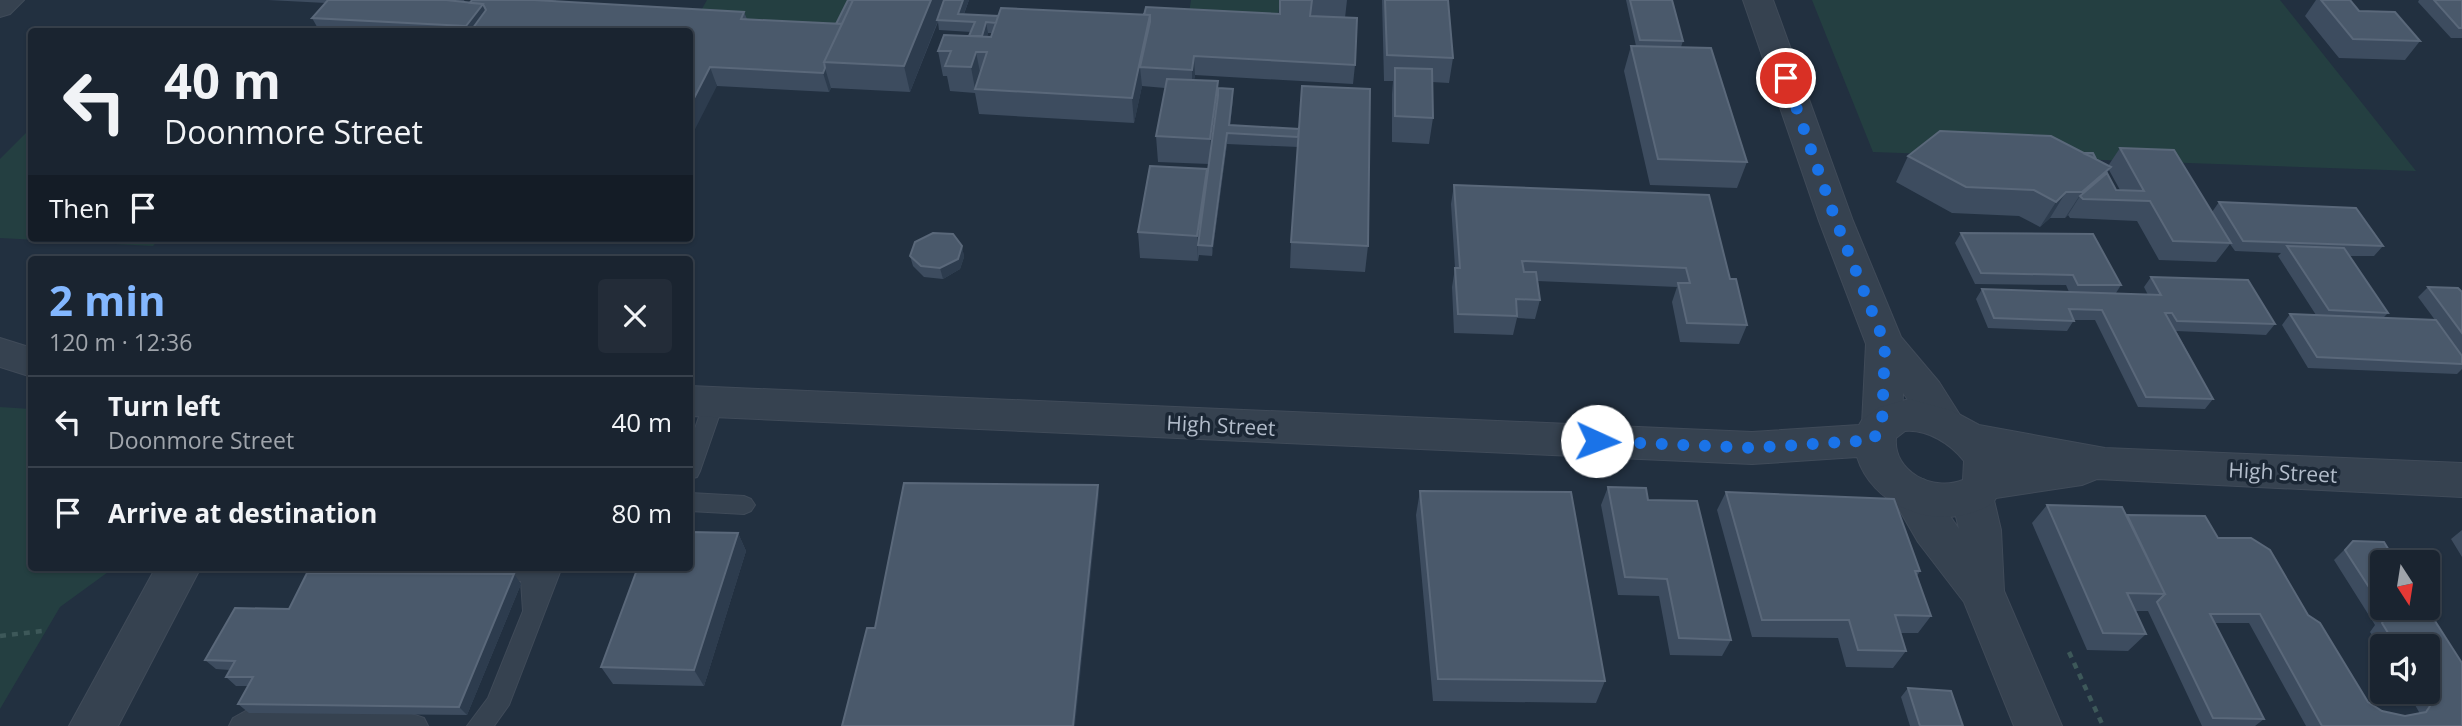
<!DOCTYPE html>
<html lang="en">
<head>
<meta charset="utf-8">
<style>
	body { margin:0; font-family:"Open Sans",sans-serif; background:#232c38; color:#f1f3f6; height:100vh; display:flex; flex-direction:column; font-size:26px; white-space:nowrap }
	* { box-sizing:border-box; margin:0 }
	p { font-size:23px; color:#9fa4ab }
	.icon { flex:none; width:38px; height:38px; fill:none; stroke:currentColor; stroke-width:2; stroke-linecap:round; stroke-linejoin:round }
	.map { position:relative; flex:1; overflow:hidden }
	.sheet { position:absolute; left:28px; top:256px; width:665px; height:315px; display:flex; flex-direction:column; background:#1a2430; border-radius:7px; box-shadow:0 2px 5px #0004,0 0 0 2px #38414c }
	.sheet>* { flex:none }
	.banner { position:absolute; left:28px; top:28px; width:665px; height:214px; border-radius:7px; box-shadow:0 2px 5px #0004,0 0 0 2px #38414c; background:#1a2430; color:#f1f3f6; overflow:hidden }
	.needle { width:46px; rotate:168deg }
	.controls { position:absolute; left:2370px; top:550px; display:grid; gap:14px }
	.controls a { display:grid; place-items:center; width:70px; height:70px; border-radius:7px; background:#1a2430; box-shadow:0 2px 5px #0004,0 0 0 2px #38414c; font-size:35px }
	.pin { position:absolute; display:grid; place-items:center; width:60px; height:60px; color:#fff; margin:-30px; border:4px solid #fff; border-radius:50%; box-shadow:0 2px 7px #0007 }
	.me { position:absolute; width:77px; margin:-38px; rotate:92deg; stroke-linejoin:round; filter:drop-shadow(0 0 5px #0008) }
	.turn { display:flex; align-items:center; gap:24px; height:147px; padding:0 21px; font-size:32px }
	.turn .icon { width:91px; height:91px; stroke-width:2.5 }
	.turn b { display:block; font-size:49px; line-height:60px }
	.then { display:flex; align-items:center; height:66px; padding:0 21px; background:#0003; gap:14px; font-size:26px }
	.round { display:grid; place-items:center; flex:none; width:74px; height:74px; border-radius:7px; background:#232c38 }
	.head { display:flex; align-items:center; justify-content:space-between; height:119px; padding:0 21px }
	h1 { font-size:42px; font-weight:700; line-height:52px; color:#83b7ff }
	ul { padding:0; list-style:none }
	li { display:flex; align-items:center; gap:21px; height:91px; padding:0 21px; border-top:2px solid #38414c }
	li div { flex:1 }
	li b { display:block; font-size:26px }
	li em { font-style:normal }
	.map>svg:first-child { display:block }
	.green { fill:#243f41 }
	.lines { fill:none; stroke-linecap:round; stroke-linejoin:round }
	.service-casing { stroke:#404b59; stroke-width:2 }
	.minor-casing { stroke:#404b59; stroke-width:2 }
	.tertiary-casing { stroke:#404b59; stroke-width:2 }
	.path { stroke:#3d5859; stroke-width:4.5; stroke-dasharray:6 6; stroke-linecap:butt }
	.service { fill:#364250; fill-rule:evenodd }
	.minor { fill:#364250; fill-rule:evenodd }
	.tertiary { fill:#364250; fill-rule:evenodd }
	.wall { fill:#3d4c5f; fill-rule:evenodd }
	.shaded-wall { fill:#2d3c4e }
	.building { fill:#4a596b; stroke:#5a687a; stroke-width:2 }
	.route { stroke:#1a73e8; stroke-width:12; stroke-dasharray:0 21.6 }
	.labels { text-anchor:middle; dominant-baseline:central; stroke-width:7; stroke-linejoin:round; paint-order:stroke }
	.street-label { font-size:21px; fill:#b3bdcb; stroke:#1b2735 }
</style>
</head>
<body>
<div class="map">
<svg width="2462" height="726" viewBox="0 0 2462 726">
	<rect width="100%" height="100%" fill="#223040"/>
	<path class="green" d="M707 0H855L837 38 691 28Z
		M1191 0H1280L1278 16 1189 13Z
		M1812 0H2280L2416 171 1873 152Z
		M31 128 32 238H160L153 246 0 238V159Z
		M0 407 31 409 32 567H115L60 607 0 709Z"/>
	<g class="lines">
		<defs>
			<path id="service" d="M714 394 721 397 724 402 700 471 697 477 690 479V443L704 402 707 397Z
				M690 493 744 496 751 499 755 505 751 511 744 514 690 511Z
				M371 567H562L509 705 494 726H467L488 698 523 611 521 581 396 580 374 574Z
				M251 708C301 708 379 701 424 718L428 726H229L233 718Z"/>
			<path id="minor" d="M0 0H24L10 14 0 17Z
				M1743 0H1773L1853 221 1901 337 1939 382 1965 423 1959 434C1926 445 1921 416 1903 393L1902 424 1896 435 1882 440 1868 435 1862 424 1866 344 1819 221Z
				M1910 475 1925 480 1959 529 1951 496 1957 484 1972 479 1987 484 1993 496 2001 530 2004 591 2062 726H2014L1964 602 1918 542 1889 492 1895 480Z
				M156 567H201L118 726H69Z"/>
			<path id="tertiary" d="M0 338 32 348V377L0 367Z
				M690 386 1752 432 1859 425 1862 420 1880 407 1909 399 1953 411 1979 425 2105 448 2462 463V497L2097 479 2082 485 1996 498C1992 506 1982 509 1974 512 1928 528 1872 504 1857 457L1752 464 690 416ZM1905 431C1927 429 1951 444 1964 461L1963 480C1933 492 1893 472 1896 438Z"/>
		</defs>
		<use href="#service" class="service-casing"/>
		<use href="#minor" class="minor-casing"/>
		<use href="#tertiary" class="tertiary-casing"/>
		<path class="path" d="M0 636 42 631
			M2069 652 2103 726"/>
		<use href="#service" class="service"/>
		<use href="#minor" class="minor"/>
		<use href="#tertiary" class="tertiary"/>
	</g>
	<path class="wall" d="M268 0H464L465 2 470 3 472 0H556L555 2 744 12 747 19 836 24 848 0H969L964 14 998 16 1280 14V0H1347L1345 18 1355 65 1353 84 1195 75 1194 80 1218 88 1233 99 1230 125 1299 129 1298 147 1227 144 1212 256 1199 255 1198 261 1140 258 1138 232 1207 169V182L1209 164 1158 162 1156 136 1165 88 1142 86 1134 123 979 114 975 93 950 91 947 76H943L938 51 969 36 971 32 939 30 938 22 910 92 831 88 829 92 717 86 690 32H320L312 18 326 3ZM988 33H992L991 37H987Z
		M1382 0H1448L1453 58 1449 83 1432 82 1433 118 1429 144 1392 142V94L1393 81H1384Z
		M1626 0H1672L1683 41 1681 47 1747 162 1737 188 1650 185 1624 71 1631 46H1636Z
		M2316 0H2321L2359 11 2420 41 2405 60 2339 58 2305 16Z
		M2419 0H2462V38H2451L2418 2Z
		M2120 148 2212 212 2219 202 2383 246 2374 256H2349L2388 313 2383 318 2435 320 2418 297 2428 287 2462 292V369L2457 374 2308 368 2282 325 2290 314 2316 315 2278 256 2281 253 2235 251 2230 244 2216 262 2159 260 2137 221 2070 218 2068 215 2065 218H2050L2040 227 2019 216 1952 213 1896 182 1908 156 2096 159 2108 166ZM2109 170 2120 190H2116L2107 173Z
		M1454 185 1730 279 1747 325 1739 344 1680 342 1672 302 1677 287 1537 281 1540 300 1535 319 1517 318 1513 335 1454 333 1452 287 1455 268 1451 204Z
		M1961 233 2121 285 2116 293 2148 295 2144 287 2151 277 2275 324 2266 335 2176 331 2213 399 2205 409 2138 407 2095 320H2074L2067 331 1988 328 1976 299 1982 289 2069 292 2066 285 1975 284 1955 243Z
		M1291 242 1368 246 1365 272 1290 268Z
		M962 246 964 257 960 269 943 279 924 277 913 266 910 256Z
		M1608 487 1648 500 1731 640 1722 656 1670 655 1659 596 1618 595 1601 505Z
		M1420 491 1605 681 1596 703 1433 701 1416 515Z
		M1726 492 1920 571 1917 576 1931 616 1918 633H1900L1906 651 1893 668 1846 667 1838 638 1752 637 1717 510Z
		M2047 505 2122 507 2127 515 2205 516 2218 538H2251L2270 550 2308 615 2320 623 2368 702 2382 711 2405 716 2419 713V712L2407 691H2427V646H2382V651L2370 632 2375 625 2334 560 2353 541 2384 542 2396 562H2382V607H2426L2462 663V726H2306L2249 623H2215L2264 719 2255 726H2202L2148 611H2135L2146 634 2128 651 2087 650 2032 523Z
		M2462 530V557L2451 539Z
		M738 533 746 551 704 686 613 684 601 667Z
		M521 584 467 715 249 713 238 704 248 686H236L226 677 230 670 216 669 205 660Z
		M1908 688 1963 726H1910L1901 697Z"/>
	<path class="shaded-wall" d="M534 0H556L542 20Z
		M931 0H946L910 92 904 66Z
		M963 0H969L961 21 958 14Z
		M483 4 495 29 493 32H468L466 26Z
		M1150 15 1151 41 1140 67 1142 86 1134 123 1132 98Z
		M986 22 988 33 982 52H978Z
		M976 52 981 77 975 89 971 67Z
		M1194 56 1195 75 1192 89V70Z
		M710 67 717 86 690 139V106Z
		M825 68 831 88 829 92 823 73Z
		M1218 81 1219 107 1211 164 1210 139Z
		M1233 89V99L1229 136V125Z
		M1227 133V144L1212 256V246Z
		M2111 167 2094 193 2080 196 2068 215 2065 218 2082 192Z
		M1207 169V195L1198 245V261L1197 236Z
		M2066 192 2050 218 2040 227 2056 202Z
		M962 246 964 257 960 269 943 279 940 268Z
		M1098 485 1099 495 1075 726H1073Z
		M738 533 746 551 704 686 694 670Z
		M514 574 521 584 467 715 459 707Z"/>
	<path class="building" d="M328 0H446L483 4 466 26 312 18Z
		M472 0H534L744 12 741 19 842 24 824 62 825 68 823 73 710 67 690 106V32H470L486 10 483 4 470 3Z
		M848 0H853L842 24H836Z
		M853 0H931L904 66 824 62Z
		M944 0H963L958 14 998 16 996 23 986 22 982 36H969L975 22 937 20Z
		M1280 0H1312L1310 16 1357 18 1355 65 1194 56 1192 70 1140 67 1150 22V15H1144L1146 7 1280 14Z
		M1385 0H1448L1453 58 1387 55Z
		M1630 0H1672L1683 41 1640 40Z
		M2321 0H2350L2359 11 2395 12 2420 41 2353 39Z
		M2434 0H2462V28H2459Z
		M1001 8 1150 15 1132 98 975 89 987 52H976L971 67 945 66 951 51H938L944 35 991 37Z
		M1631 46 1711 48 1747 162 1658 159Z
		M1395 68 1432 69 1433 118 1395 116Z
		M1167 79 1218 81 1210 139 1156 136Z
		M1302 86 1370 89 1368 246 1291 242Z
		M1218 88 1233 89 1229 125 1299 129 1298 137 1227 133 1212 246 1198 245 1218 96Z
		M1940 131 2051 136 2111 167 2082 192H2066L2056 202 2034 190 1966 187 1908 156Z
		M2120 148 2174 150 2231 243 2173 241 2150 201 2083 199 2080 196 2107 173 2116 190 2144 191Z
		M2083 153H2093L2096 159Z
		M1150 166 1207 169 1197 236 1138 232Z
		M1454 185 1709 195 1730 279H1736L1747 325 1687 323 1678 283H1690L1686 268 1522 261 1524 272H1536L1540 300 1516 299 1517 316 1458 314 1455 268H1460Z
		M2219 202 2356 208 2383 246 2243 241Z
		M933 233 953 234 962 246 958 259 940 268 921 266 910 256 915 242Z
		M1961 233 2093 234 2121 285H2078L2073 275 1981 273Z
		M2287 246 2344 248 2388 313 2329 310Z
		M2151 277 2248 280 2275 324 2177 321 2172 313H2165L2213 399 2146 397 2102 310 2069 309 2074 321 1994 318 1982 289 2161 295Z
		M2428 287 2458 288 2462 292V333Z
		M2290 314 2436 320 2462 356V364L2317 357Z
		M904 483 1098 485 1073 726H842L867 628H875Z
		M1608 487 1646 488 1648 500 1697 501 1731 640 1679 638 1667 579 1625 577Z
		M1420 491 1571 492 1605 681 1438 679Z
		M1726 492 1894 499 1920 571H1915L1931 616 1895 615 1906 651 1858 650 1849 620H1762Z
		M2047 505 2122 507 2165 594 2127 593 2146 634 2103 633Z
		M2127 515 2205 516 2218 538H2251L2270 550 2308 615 2320 623 2368 702 2382 711 2405 716 2426 712 2432 703 2425 691H2427V646H2396L2382 623 2387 615 2345 550 2353 541 2384 542 2396 562H2382V607H2426L2462 663V726H2322L2260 614H2210L2264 719 2213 718 2157 602 2165 594Z
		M690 532 738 533 694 670 601 667 638 567H690Z
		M307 573 514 574 459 707 238 704 253 677H226L235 661 205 660 235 608 289 609Z
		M1908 688 1951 691 1963 726H1920Z"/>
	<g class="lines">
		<path class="route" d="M1597 441 1752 448 1873 440 1882 424 1885 344 1836 221 1786 78"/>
	</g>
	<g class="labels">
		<g class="street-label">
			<text transform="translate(1221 425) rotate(3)">High Street</text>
			<text transform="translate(2283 472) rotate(3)">High Street</text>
		</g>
	</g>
</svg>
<div class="controls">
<a><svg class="needle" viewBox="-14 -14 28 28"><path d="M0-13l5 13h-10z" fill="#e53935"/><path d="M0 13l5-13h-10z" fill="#9fa4ab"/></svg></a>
<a><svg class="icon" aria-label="sound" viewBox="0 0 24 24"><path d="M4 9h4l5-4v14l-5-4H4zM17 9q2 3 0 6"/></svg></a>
</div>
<div class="pin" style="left:1786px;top:78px;background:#d93025"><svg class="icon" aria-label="arrive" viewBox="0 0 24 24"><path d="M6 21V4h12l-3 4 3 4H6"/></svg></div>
<svg class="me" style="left:1597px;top:441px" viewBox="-20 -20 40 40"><circle r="19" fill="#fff"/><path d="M0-13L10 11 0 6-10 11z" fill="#1a73e8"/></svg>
<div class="banner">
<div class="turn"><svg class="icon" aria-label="left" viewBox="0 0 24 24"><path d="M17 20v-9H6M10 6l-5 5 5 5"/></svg><div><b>40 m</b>Doonmore Street</div></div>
<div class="then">Then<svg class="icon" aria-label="arrive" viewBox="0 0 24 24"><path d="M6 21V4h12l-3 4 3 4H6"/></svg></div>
</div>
<section class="sheet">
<div class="head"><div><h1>2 min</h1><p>120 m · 12:36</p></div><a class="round"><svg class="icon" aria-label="close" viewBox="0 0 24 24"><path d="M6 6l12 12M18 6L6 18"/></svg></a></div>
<ul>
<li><svg class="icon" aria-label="left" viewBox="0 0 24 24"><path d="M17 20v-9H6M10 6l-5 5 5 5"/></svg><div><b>Turn left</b><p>Doonmore Street</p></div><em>40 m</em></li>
<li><svg class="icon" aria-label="arrive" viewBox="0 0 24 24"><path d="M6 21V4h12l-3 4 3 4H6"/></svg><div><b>Arrive at destination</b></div><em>80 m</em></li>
</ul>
</section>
</div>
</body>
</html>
